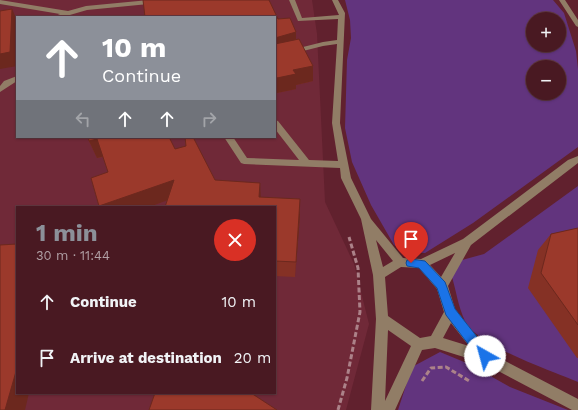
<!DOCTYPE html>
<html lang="en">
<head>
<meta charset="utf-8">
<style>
	body { margin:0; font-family:"Work Sans",sans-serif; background:#50222a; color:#f1f3f6; height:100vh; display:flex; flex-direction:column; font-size:15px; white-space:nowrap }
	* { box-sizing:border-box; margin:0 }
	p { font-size:13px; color:#b1a0a5 }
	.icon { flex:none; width:22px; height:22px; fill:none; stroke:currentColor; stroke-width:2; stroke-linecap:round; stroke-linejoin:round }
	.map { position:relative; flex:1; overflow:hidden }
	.panel { position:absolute; left:16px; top:206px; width:260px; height:188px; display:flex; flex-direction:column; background:#491922; border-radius:0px; box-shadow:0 1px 3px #0004,0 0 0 1px #613840 }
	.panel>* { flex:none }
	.top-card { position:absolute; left:16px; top:16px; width:260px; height:122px; border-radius:0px; box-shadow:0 1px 3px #0004,0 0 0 1px #613840; background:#8c9099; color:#fff; overflow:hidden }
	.tools { position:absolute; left:526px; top:12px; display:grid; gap:8px }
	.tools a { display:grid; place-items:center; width:40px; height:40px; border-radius:50%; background:#491922; box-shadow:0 1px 3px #0004,0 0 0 1px #613840; font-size:20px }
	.pin { position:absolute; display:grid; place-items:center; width:34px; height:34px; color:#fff; margin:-41px -17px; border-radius:50% 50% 50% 0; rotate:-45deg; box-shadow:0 0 4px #0007 }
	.pin .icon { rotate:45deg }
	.me { position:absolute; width:44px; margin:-22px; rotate:322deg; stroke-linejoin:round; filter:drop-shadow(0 0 3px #0008) }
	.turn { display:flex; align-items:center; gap:14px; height:84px; padding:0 20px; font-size:18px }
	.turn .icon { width:52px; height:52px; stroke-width:2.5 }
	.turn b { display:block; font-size:28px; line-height:34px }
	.lanes { display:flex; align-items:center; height:38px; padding:0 20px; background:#0003; justify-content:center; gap:20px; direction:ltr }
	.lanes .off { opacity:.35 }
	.round { display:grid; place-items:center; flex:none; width:42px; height:42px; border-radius:21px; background:#50222a }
	.overview { display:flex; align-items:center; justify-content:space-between; height:68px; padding:0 20px }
	h1 { font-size:24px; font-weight:700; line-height:30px; color:#8c9099 }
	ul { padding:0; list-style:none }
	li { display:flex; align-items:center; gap:12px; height:56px; padding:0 20px }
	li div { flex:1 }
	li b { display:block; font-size:15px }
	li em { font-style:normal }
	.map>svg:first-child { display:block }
	.built { fill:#702938; fill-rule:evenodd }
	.green { fill:#62347e; fill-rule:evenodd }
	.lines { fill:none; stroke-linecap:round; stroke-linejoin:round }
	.path { stroke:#ac8289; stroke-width:3; stroke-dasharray:5 2.5; stroke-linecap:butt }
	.minor { fill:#917d66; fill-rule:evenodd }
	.wall { fill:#853125 }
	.shaded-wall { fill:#6c281e }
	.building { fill:#9b392b; stroke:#6c281e }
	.route { fill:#1a73e8; stroke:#114b97 }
</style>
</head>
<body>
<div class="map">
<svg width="578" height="410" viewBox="0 0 578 410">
	<rect width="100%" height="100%" fill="#61212e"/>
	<path class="built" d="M0 0H312L317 34 325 202 354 264 369 324 346 410H0ZM17 17H275V137H17ZM17 207H275V393H17Z"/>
	<path class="green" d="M345 0H553L564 13 576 51 578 69V147L473 223 425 253 406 252 394 245 371 205 352 162 345 128 347 60 351 38 350 20ZM533 19H559V45H533ZM533 67H559V93H533Z
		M578 186V382C552 371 477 346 465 321 458 307 456 289 451 274L462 260 484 254Z
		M440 352 469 364 510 387 568 410H398L412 367Z"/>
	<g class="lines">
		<path class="path" d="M422 381 431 368 446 367 471 382
			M338 410 347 378 360 312 358 268 349 237"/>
		<path class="minor" d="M0 0 68 11 86 6 149 0H172L169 2 87 10 63 17H53L60 14 0 4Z
			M289 0H295L302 18 339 15 332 0H338L345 13 340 123 351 178 371 219 403 258 421 259 463 239 568 160 578 156V163L471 245 448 286 455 309 490 353 578 399V410H572L483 363 435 348 422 350 395 410H371L376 319 373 275 361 219 341 178 340 168 244 164 241 163 224 137H233L247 158 299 160 275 129V120L278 121 309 160 338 161 332 123 337 44 323 46 275 58V54L323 42 337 40 338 19 298 21ZM376 240 393 261 383 267ZM455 253 441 277 430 265ZM401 267 419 268 437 289 444 312 431 336 420 338 388 316 385 277ZM451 323 469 346 443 338ZM388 330 411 346 385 401Z
			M559 0H565L578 20V27L576 26Z
			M17 76V81L0 92V86L4 81Z"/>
	</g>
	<path class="wall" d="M275 17 296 32V39L313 66V81L296 85V89L277 93 275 89Z
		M89 141 175 149 215 180 261 197 300 216 295 277 275 276V207L167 200 149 207H100L108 172 103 157 97 158Z
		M578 228V358H577L528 288 538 250 551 234Z"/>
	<path class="shaded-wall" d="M12 9 17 20V66L0 69V54Z
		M296 32V47L275 52V38Z
		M313 66V81L296 85V89L277 93V78L293 70Z
		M97 139 105 156 97 158 89 141Z
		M174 180 179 196 149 207H100L99 206Z
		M260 183 261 200 259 197Z
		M300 199V216L295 277 296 262Z
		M17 368V393H29L25 410H5Z"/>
	<path class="building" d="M143 0H269L278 19 290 18 296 32 275 38V17H145Z
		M12 9 10 52 0 54V11Z
		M299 39 313 66 293 70 296 74 277 78 275 74V44Z
		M88 137H169L175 149 186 146 185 137H193L215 180 260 183 259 197 300 199 296 262 275 261V207H165L174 180 99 206 91 178 108 172 97 139 89 141Z
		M578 228V325L541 273 551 234Z
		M17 244V368L5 410H0V245Z
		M155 393H251L277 410H149Z"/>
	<path class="route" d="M411 259 425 261 445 282 455 309 489 352 491 356 489 361 485 362 481 361 446 315 437 288 419 268 407 266 406 263 407 260Z"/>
</svg>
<div class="tools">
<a>+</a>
<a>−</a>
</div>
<div class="pin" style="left:411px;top:263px;background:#d93025"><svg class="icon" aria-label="arrive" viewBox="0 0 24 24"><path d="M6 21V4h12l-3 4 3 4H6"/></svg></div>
<svg class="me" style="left:485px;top:356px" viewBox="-20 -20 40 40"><circle r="19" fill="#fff"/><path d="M0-13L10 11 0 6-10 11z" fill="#1a73e8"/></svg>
<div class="top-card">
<div class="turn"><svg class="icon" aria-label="ahead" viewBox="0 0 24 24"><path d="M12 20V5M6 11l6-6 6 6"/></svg><div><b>10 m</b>Continue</div></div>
<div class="lanes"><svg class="icon off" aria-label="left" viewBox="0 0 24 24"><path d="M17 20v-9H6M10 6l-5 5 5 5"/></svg><svg class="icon" aria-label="ahead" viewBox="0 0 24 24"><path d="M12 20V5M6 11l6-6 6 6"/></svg><svg class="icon" aria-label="ahead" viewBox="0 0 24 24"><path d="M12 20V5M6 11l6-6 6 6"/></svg><svg class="icon off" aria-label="right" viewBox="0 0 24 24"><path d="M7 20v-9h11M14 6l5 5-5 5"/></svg></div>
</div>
<section class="panel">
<div class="overview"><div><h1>1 min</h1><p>30 m · 11:44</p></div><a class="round" style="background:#d93025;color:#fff"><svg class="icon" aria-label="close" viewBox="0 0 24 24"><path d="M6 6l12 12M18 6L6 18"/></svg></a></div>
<ul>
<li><svg class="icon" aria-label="ahead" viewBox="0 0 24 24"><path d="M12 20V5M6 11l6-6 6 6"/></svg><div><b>Continue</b></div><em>10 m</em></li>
<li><svg class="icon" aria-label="arrive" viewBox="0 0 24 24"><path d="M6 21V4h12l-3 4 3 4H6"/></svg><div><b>Arrive at destination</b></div><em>20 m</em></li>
</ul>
</section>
</div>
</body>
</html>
